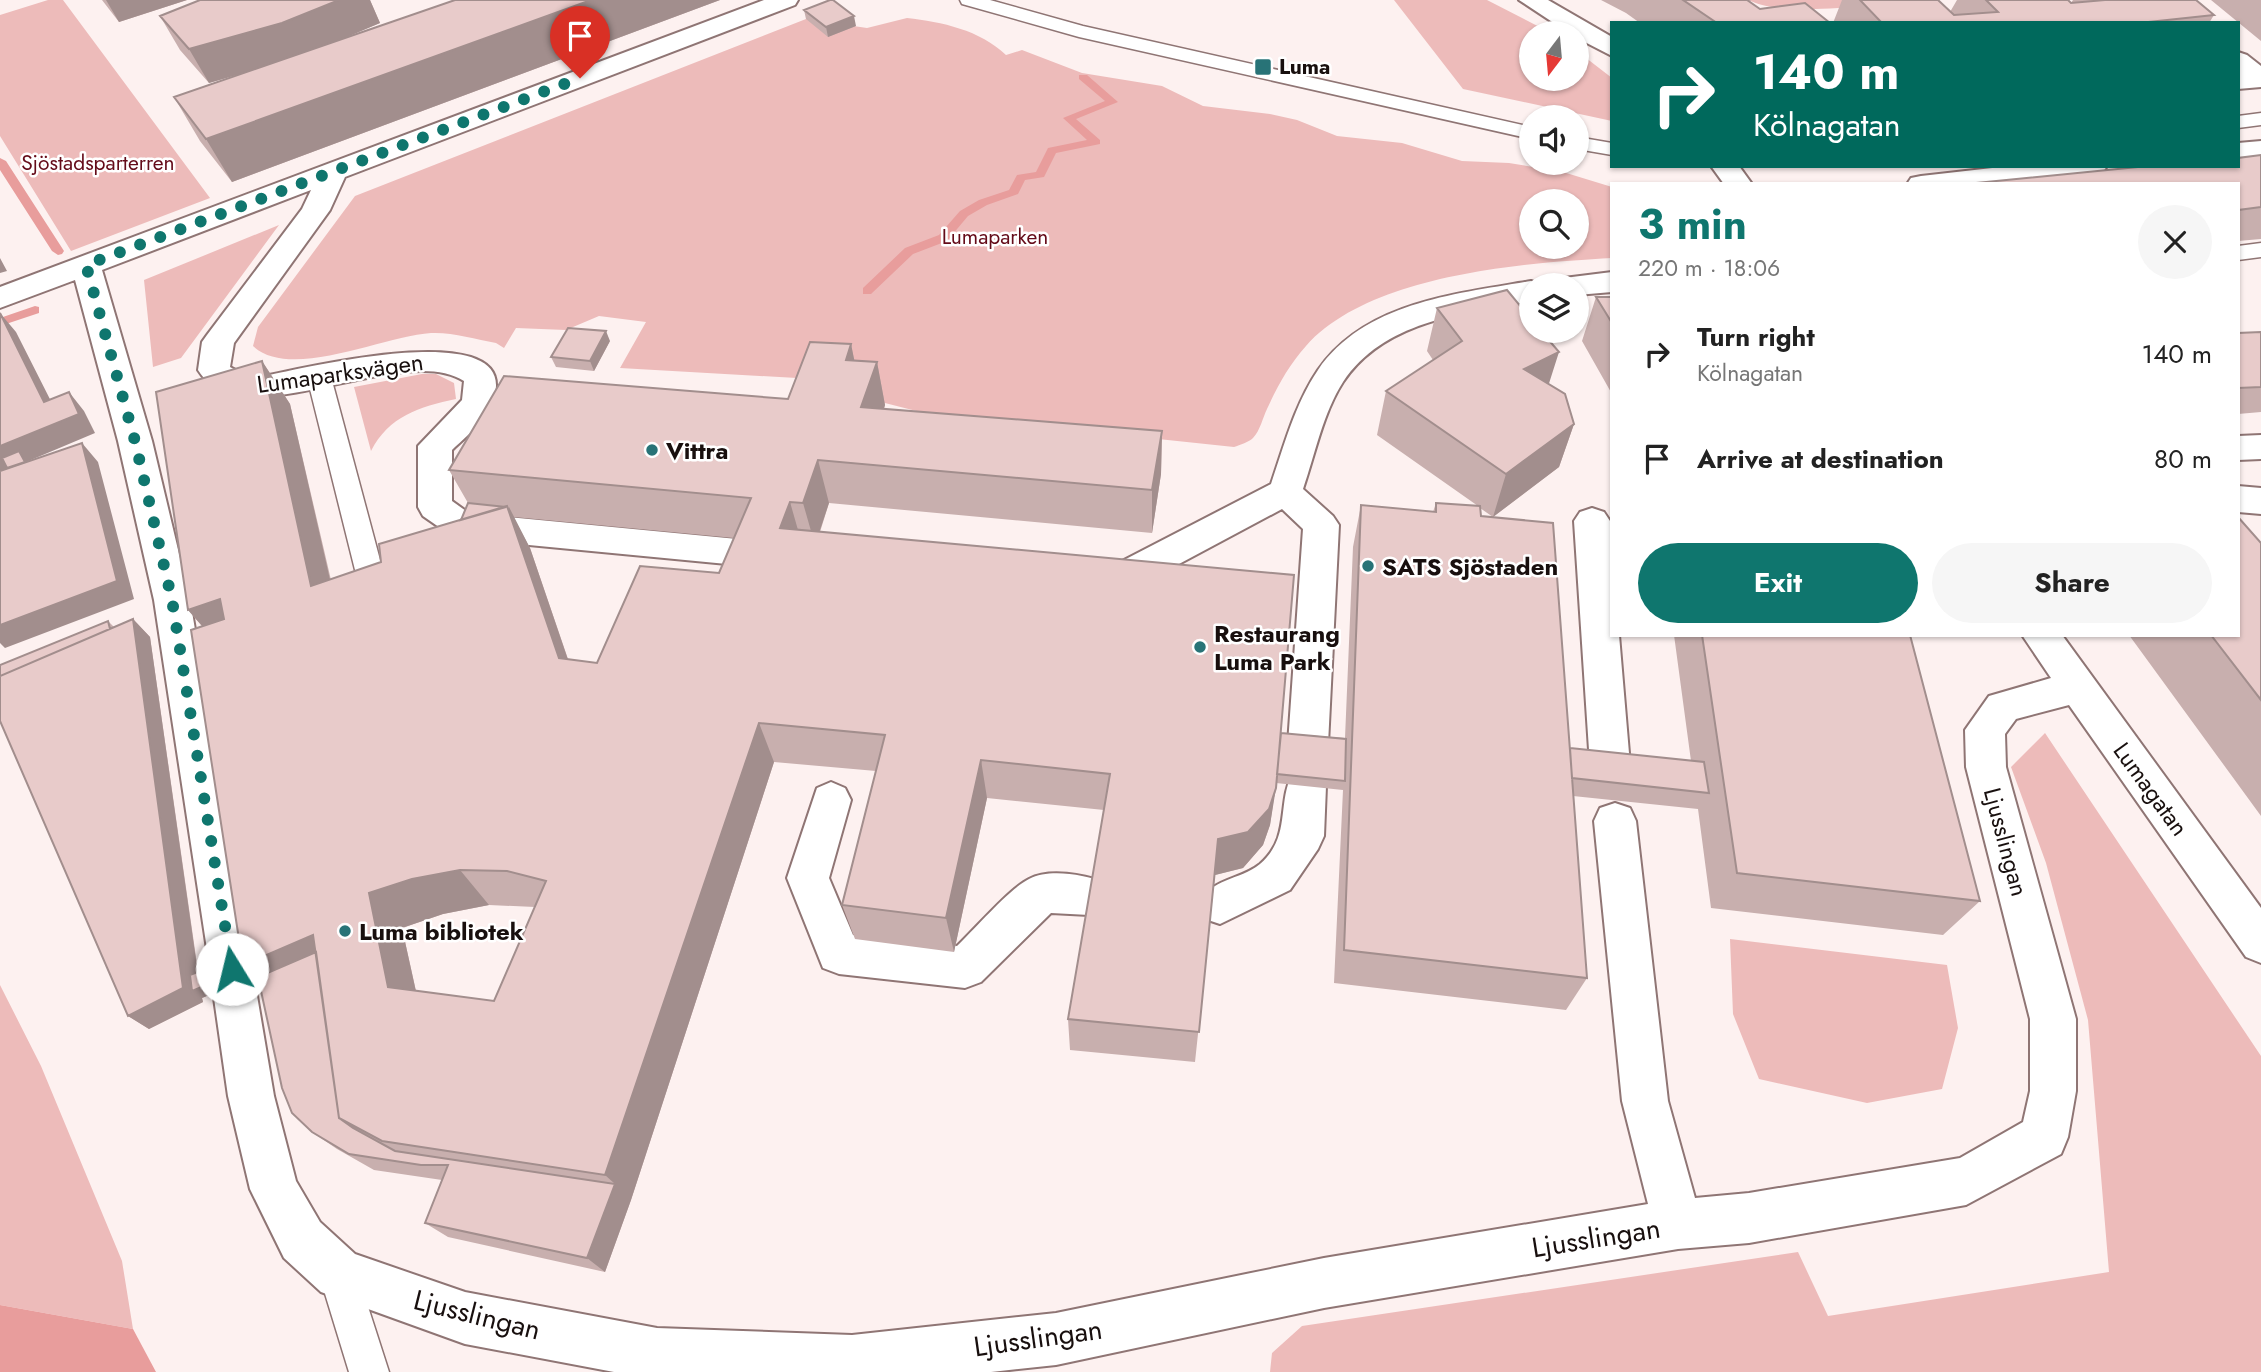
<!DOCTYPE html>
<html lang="en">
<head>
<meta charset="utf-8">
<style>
	body { margin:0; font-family:Jost,sans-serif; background:#f6f6f6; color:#222; height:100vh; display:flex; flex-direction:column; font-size:26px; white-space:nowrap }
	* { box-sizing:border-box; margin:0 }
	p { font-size:23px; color:#767676 }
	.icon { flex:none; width:38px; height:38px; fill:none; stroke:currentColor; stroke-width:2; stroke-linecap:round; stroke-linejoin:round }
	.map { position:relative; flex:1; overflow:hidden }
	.sheet { position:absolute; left:1610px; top:182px; width:630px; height:455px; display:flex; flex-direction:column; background:#fff; border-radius:0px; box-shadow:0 2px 5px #0004 }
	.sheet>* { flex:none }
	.top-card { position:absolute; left:1610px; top:21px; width:630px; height:147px; border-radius:0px; box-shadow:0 2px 5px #0004; background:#00695c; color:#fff; overflow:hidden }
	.needle { width:46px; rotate:196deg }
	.controls { position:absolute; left:1519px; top:21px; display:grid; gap:14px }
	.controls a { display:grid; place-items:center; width:70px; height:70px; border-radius:50%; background:#fff; box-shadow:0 2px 5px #0004; font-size:35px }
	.pin { position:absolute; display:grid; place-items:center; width:60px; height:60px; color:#fff; margin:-72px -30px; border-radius:50% 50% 50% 0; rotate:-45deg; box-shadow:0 0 7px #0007 }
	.pin .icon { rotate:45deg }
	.me { position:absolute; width:77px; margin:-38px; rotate:351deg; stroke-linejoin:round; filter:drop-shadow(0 0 5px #0008) }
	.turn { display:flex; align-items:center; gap:24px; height:147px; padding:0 28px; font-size:32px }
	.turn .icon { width:91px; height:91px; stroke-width:2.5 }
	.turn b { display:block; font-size:49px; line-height:60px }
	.round { display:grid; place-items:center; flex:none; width:74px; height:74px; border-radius:37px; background:#f6f6f6 }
	.summary { display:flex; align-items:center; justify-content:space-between; height:119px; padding:0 28px }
	h1 { font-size:42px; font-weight:700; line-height:52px; color:#0f766e }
	.action { display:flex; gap:14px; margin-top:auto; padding:14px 28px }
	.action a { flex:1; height:80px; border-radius:42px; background:#0f766e; color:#fff; font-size:28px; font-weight:700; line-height:80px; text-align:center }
	.action a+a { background:#f6f6f6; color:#222 }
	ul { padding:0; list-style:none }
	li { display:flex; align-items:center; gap:21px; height:105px; padding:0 28px }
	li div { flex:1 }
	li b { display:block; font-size:26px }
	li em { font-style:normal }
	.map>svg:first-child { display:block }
	.green { fill:#edbbba; fill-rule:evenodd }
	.water { fill:#e89d9c }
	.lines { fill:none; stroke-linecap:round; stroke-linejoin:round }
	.stream { fill:#e89d9c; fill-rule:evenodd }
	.lane-casing { stroke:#8f7574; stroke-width:3 }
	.street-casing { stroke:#8f7574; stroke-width:4 }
	.secondary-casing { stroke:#8f7574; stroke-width:4 }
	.lane { fill:#fff; fill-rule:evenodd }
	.street { fill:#fff; fill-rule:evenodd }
	.secondary { fill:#fff; fill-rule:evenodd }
	.wall { fill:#c8afae; fill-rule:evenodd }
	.shaded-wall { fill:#a28e8d }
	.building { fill:#e8cbca; stroke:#a28e8d; stroke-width:2; fill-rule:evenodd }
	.route { stroke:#0f766e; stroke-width:12; stroke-dasharray:0 21.6 }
	.poi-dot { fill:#287377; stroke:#fff; stroke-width:2.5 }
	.labels { text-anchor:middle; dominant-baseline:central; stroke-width:5; stroke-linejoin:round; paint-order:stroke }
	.far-poi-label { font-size:21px; font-weight:bold; fill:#180f0e; stroke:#fff; text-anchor:start }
	.far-park-label { font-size:21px; fill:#640b19; stroke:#fff }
	.street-label { font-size:24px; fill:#180f0e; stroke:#fff }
	.poi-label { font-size:24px; font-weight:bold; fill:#180f0e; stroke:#fff; text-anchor:start }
	.near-street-label { font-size:28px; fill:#180f0e; stroke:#fff }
</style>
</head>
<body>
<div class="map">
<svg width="2261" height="1372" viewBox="0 0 2261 1372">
	<rect width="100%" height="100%" fill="#fdf1f0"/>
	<path class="green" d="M48 0H63L210 198 71 251 0 136V15Z
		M1394 0H1487L1551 33H1531V79H1577V51L1612 78V121L1463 89Z
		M1749 0H1919L1920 1C1881 4 1780 18 1749 0Z
		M907 18C942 22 980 30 1006 55L1022 50 1082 73 1162 86 1203 106 1270 114 1297 120 1337 136 1402 143 1462 161 1509 163 1563 172 1612 187V258C1522 263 1369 275 1306 346 1289 365 1278 385 1267 409 1263 417 1260 431 1253 438 1249 442 1240 445 1234 447L932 415 881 402 867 382 620 368 646 322 599 316 566 330 516 328 504 348 496 343C475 339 452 332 431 333 383 336 291 381 253 346L258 327 355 196 806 19 867 28ZM1531 201H1577V247H1531Z
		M279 225 181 358 153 367 144 280Z
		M422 374H436L454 383 456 399C419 407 389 416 371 451L354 387Z
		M2045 733 2261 1056V1372H1270L1272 1353 1302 1326 1798 1252 1828 1316 2109 1272 2088 1020 2046 863 2011 767Z
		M1730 939 1947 965 1958 1028 1942 1089 1867 1103 1759 1079 1733 1014Z
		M0 985 41 1066 122 1261 133 1329 0 1305Z"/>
	<path class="water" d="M0 1305 133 1329 156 1372H0Z"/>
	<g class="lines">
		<path class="stream" d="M1079 75H1087L1118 102 1076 119 1100 140V144L1056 153 1044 177 1025 180 1018 194 987 205 968 216 947 241 913 254 871 294H863V288L905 248 939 235 960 211 979 200 1009 190 1017 175 1036 172 1048 148 1087 140 1063 118 1105 101 1079 79Z
			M0 158 6 161 64 251 62 254 58 255 52 251 0 170Z
			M35 306 39 307V313L0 326V318Z"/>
		<defs>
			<path id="lane" d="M960 0H990L1083 26 1531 127V139L1079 37 962 4Z
				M2261 113V125L2238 128V116Z
				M1577 137 1612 143V155L1577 149Z
				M2261 243V257L2238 260V246Z
				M319 369 328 371 331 377 388 590 384 598 374 601 364 598 360 590 307 377 310 371Z
				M339 1254 353 1260 389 1372H349L319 1274 325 1260Z"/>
			<path id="street" d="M764 0H798L795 5 345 177 330 210 234 343 230 367 243 374 264 376C300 369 498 320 496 386 495 414 471 432 452 450V501L473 516 479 525 473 534 461 538 449 534 423 516 418 507V446L462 400 464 381C401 340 242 442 198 370L202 342 207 335 302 209 311 190 102 270 152 441 190 600 274 1096 296 1181 320 1222 355 1254 465 1292 657 1328 852 1335 1056 1313 1324 1258 1648 1204 1622 1101 1594 821 1600 808 1615 803 1630 808 1636 821 1668 1101 1695 1198 1749 1193 1960 1158 2023 1122 2030 1091V1019L1966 767 1965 730 1989 696 2051 678 2022 635H2062L2261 908V963L2246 957 2069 705 2016 719 2005 734 2006 767 2076 1019V1091L2068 1137 2061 1154 1966 1205 1749 1243 1678 1249 1324 1308 1056 1365 991 1372H614L465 1344 321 1292 284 1258 250 1189 228 1096 212 984 214 979 210 969 154 600 118 441 75 280 0 308V287Z
				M2238 52 2247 55 2261 66V87L2252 85 2238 73Z
				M1612 272V292L1577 295V285H1560L1564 278Z
				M1531 281 1542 285H1531V301C1465 313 1384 320 1343 382 1323 413 1315 454 1303 489L1333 516 1339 525 1328 744 1322 756 1308 761 1294 756 1288 744 1303 529 1282 509 1121 595 1108 599 1095 595 1090 585 1095 575 1271 484C1284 446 1295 404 1318 370 1365 302 1456 294 1531 281Z
				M2261 435V459L2238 460V436Z
				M2238 486 2261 488V514L2238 512Z
				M1592 508 1604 512 1610 521 1612 635H1619L1630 765 1624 777 1610 782 1596 777 1590 765 1574 521 1580 512Z
				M507 517 758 541 771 544 776 554 771 564 758 567 507 543 495 539 489 530 495 521Z
				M1306 769 1320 774 1326 786 1324 836 1318 849 1290 890 1220 924 1205 919 1199 905C1211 877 1239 881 1260 864 1291 837 1277 805 1292 774Z
				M831 782 845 788 851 800 829 878 853 935 957 946C975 929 1009 889 1029 879 1050 868 1084 875 1104 882L1110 896 1104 910 1089 915 1051 913 981 982 965 988 839 974 823 968 787 878 817 788Z"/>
			<path id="secondary" d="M1519 0H1548L1612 37V56L1577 38V33H1569Z
				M2261 71V87L2238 89V73Z
				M2261 141V157L2238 159V143Z
				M1711 166H1739L1752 184H1724Z
				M2010 166H2107L2103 172 2093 174 2004 184H1907L1911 178 1921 176Z"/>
		</defs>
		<use href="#lane" class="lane-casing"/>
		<use href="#street" class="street-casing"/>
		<use href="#secondary" class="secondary-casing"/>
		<use href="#lane" class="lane"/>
		<use href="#street" class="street"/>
		<use href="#secondary" class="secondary"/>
	</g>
	<path class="wall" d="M102 0H187L119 22Z
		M200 0H370L380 23 344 38 455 0H720L232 182 200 141 174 97 239 74 209 83 180 50 160 16Z
		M1601 0H1751L1750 2 1760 9 1830 23H1640L1626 13Z
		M1842 0H1938L1950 12 1957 0H2068L2071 3 2073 0H2196L2214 15 2209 23H1833Z
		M2211 0H2261V41Z
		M804 10 856 26 828 37 806 19Z
		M2261 155V239L2238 241V184Z
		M1596 297H1612V394L1582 341Z
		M1437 308 1549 384 1574 424 1559 467 1493 517 1480 508 1481 516 1570 748 1691 761 1674 635H1910L1980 901 1943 935 1711 908 1698 809 1573 796 1587 978 1566 1010 1334 983 1343 790 1276 783 1270 825 1263 845 1243 868 1215 875 1195 1062 1070 1050 1068 1019 1104 810 987 798 954 952 855 939 842 905 876 771 774 762 631 1200 605 1272 448 1237 425 1223 442 1180 374 1170 337 1149 312 1132 258 977 256 975 202 998 203 1002 149 1029 128 1016 108 621 114 627 133 619 150 637 198 971 242 954 202 626 188 610 262 361 290 404 331 580 381 562 461 520 468 503 449 470 788 399 851 344 854 360 877 362 885 405 884 409 1162 431 1161 474 1152 533 829 503 820 532 1281 733 1345 738 1353 547 1361 505 1433 512 1436 503 1478 506 1377 435 1386 391 1433 360 1427 351ZM513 517H514L734 538 719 573 597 663 568 659 530 548ZM489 905 535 907 494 1001 416 991 402 928 443 914Z
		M2261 332V412L2238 414V333Z
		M610 341 594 371 556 367 551 357Z
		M2261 541V816L2129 635H2238Z"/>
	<path class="shaded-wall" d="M106 0H187L119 22Z
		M339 0H370L380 23 300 57 209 83 189 49Z
		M591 0H720L232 182 206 139Z
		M854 16 856 26 828 37 826 27Z
		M0 258 7 271 0 273Z
		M0 313 16 332 61 421 44 402Z
		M606 331 610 341 594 371 590 361Z
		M851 344 860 388 846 360Z
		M1559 352 1545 396 1524 369Z
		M262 361 290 404 341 628 311 586Z
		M877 362 885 405 870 450 861 407Z
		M69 392 84 411 95 433 0 473V446Z
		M1574 424 1559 467 1493 517 1506 474Z
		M1162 431 1161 474 1152 533V490Z
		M82 443 98 462 134 599 5 648 0 643V625Z
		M818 460 829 503 815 545 803 503Z
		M790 502 802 544 780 528Z
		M509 507 530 548 581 698 559 658 492 560Z
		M220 599 255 640 224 651 188 610Z
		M133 619 150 637 200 988 243 965 313 935 350 968 283 997 256 975 202 998 203 1002 149 1029 128 1016Z
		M759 723 774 762 631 1200 605 1272 587 1258 615 1184 605 1175Z
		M981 760 987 798 954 952 946 918Z
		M1276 788 1270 825 1263 845 1243 868 1215 875 1218 839Z
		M460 870 489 905 443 914 402 928 422 1019 388 987 369 893 412 879Z"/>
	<path class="building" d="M200 0H339L282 23 189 49 160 16Z
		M455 0H591L206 139 174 97Z
		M830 0H833L854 16 826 27 804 10Z
		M1683 0H1747L1760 9 1805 3 1830 23H1717Z
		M1860 0H1938L1954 15 1998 12 1986 0H2068L2071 3 2105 0H2196L2214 15 2139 23H1882Z
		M2261 155V207L2238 210V184H1966L2148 166H2238V158Z
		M1507 290 1531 319V331H1541L1559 352 1524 369 1565 394 1574 424 1506 474 1386 391 1462 341 1437 308Z
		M1596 297H1612V323Z
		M0 313 44 402 69 392 79 414 0 446Z
		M568 328 606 331 590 361 551 357Z
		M2261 332V387L2238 388V333Z
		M810 342 851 344 846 360 877 362 861 407 1162 431 1152 490 818 460 803 503 790 502 780 528 1294 575 1276 788 1269 809 1248 832 1218 839 1199 1032 1068 1019 1110 774 981 760 946 918 842 905 885 735 759 723 605 1175 382 1141 339 1118 313 935 243 965 191 630 224 619 220 599 188 610 156 392 262 361 311 586 381 562 379 544 507 506 559 658 597 663 640 566 719 573 751 498 449 470 504 376 788 399ZM460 870 507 871 546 881 494 1001 388 987 369 893 412 879Z
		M82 443 117 581 0 625V471Z
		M19 451 25 462 7 468 2 458Z
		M468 503 506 507 461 520Z
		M1436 503 1480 506 1481 516 1553 523 1587 978 1344 950 1361 505 1436 512Z
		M2238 517 2261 543V700L2211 635H2238Z
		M133 619 183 988 128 1016 0 721V676Z
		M108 621 110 629 0 676V665Z
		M1702 635H1910L1980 901 1737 873Z
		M1281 733 1346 739 1345 781 1277 774Z
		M1570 748 1704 762 1709 793 1572 778Z
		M316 952 339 1118 353 1128 395 1151 615 1184 587 1258 425 1223 448 1165H421L349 1154 312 1132 292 1113 282 1088 258 977Z
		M242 954 243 965 247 968 192 991 190 975Z"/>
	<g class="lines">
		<path class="route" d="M232 969 172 600 135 441 86 265 580 78"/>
	</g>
	<g class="poi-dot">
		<rect x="1254" y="58" width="18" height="18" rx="3.5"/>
		<circle cx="652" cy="450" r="7"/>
		<circle cx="1368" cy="566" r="7"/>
		<circle cx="1200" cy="647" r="7"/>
		<circle cx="345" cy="931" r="7"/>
	</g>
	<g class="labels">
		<g class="far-poi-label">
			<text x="1279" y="67">Luma</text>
		</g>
		<g class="far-park-label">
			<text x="98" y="163">Sjöstadsparterren</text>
			<text x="995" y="237">Lumaparken</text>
		</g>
		<g class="street-label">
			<text transform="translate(340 373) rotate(-8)">Lumaparksvägen</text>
			<text transform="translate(2151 789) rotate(54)">Lumagatan</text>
			<text transform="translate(2006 842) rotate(75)">Ljusslingan</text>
		</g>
		<g class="poi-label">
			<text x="666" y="450">Vittra</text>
			<text x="1382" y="566">SATS Sjöstaden</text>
			<text x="1214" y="633">Restaurang<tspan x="1214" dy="28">Luma Park</tspan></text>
			<text x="359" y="931">Luma bibliotek</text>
		</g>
		<g class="near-street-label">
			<text transform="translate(1596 1238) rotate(-9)">Ljusslingan</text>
			<text transform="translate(477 1315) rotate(14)">Ljusslingan</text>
			<text transform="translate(1038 1338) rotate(-8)">Ljusslingan</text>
		</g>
	</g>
</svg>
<div class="controls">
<a><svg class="needle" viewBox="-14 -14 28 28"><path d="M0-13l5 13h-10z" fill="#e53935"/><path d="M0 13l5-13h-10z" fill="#767676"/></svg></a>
<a><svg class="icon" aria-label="sound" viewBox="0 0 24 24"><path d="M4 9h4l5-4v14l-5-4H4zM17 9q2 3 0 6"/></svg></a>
<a><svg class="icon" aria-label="search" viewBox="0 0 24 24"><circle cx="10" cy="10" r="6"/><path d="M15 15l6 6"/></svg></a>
<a><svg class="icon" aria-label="layers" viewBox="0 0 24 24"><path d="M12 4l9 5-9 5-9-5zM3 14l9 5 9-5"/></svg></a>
</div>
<div class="pin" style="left:580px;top:78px;background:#d93025"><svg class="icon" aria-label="arrive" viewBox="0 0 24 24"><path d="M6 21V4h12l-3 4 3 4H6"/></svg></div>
<svg class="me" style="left:232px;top:969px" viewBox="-20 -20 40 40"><circle r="19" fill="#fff"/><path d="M0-13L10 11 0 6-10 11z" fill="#0f766e"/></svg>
<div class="top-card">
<div class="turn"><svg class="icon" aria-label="right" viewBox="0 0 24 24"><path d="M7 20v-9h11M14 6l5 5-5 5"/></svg><div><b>140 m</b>Kölnagatan</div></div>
</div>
<section class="sheet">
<div class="summary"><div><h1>3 min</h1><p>220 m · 18:06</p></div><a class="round"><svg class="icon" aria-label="close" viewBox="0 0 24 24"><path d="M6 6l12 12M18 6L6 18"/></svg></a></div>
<ul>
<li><svg class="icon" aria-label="right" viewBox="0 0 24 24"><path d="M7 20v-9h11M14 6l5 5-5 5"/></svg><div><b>Turn right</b><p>Kölnagatan</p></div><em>140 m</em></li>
<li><svg class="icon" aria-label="arrive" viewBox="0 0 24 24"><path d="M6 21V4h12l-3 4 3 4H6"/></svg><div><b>Arrive at destination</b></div><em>80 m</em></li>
</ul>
<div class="action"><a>Exit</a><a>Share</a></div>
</section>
</div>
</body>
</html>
